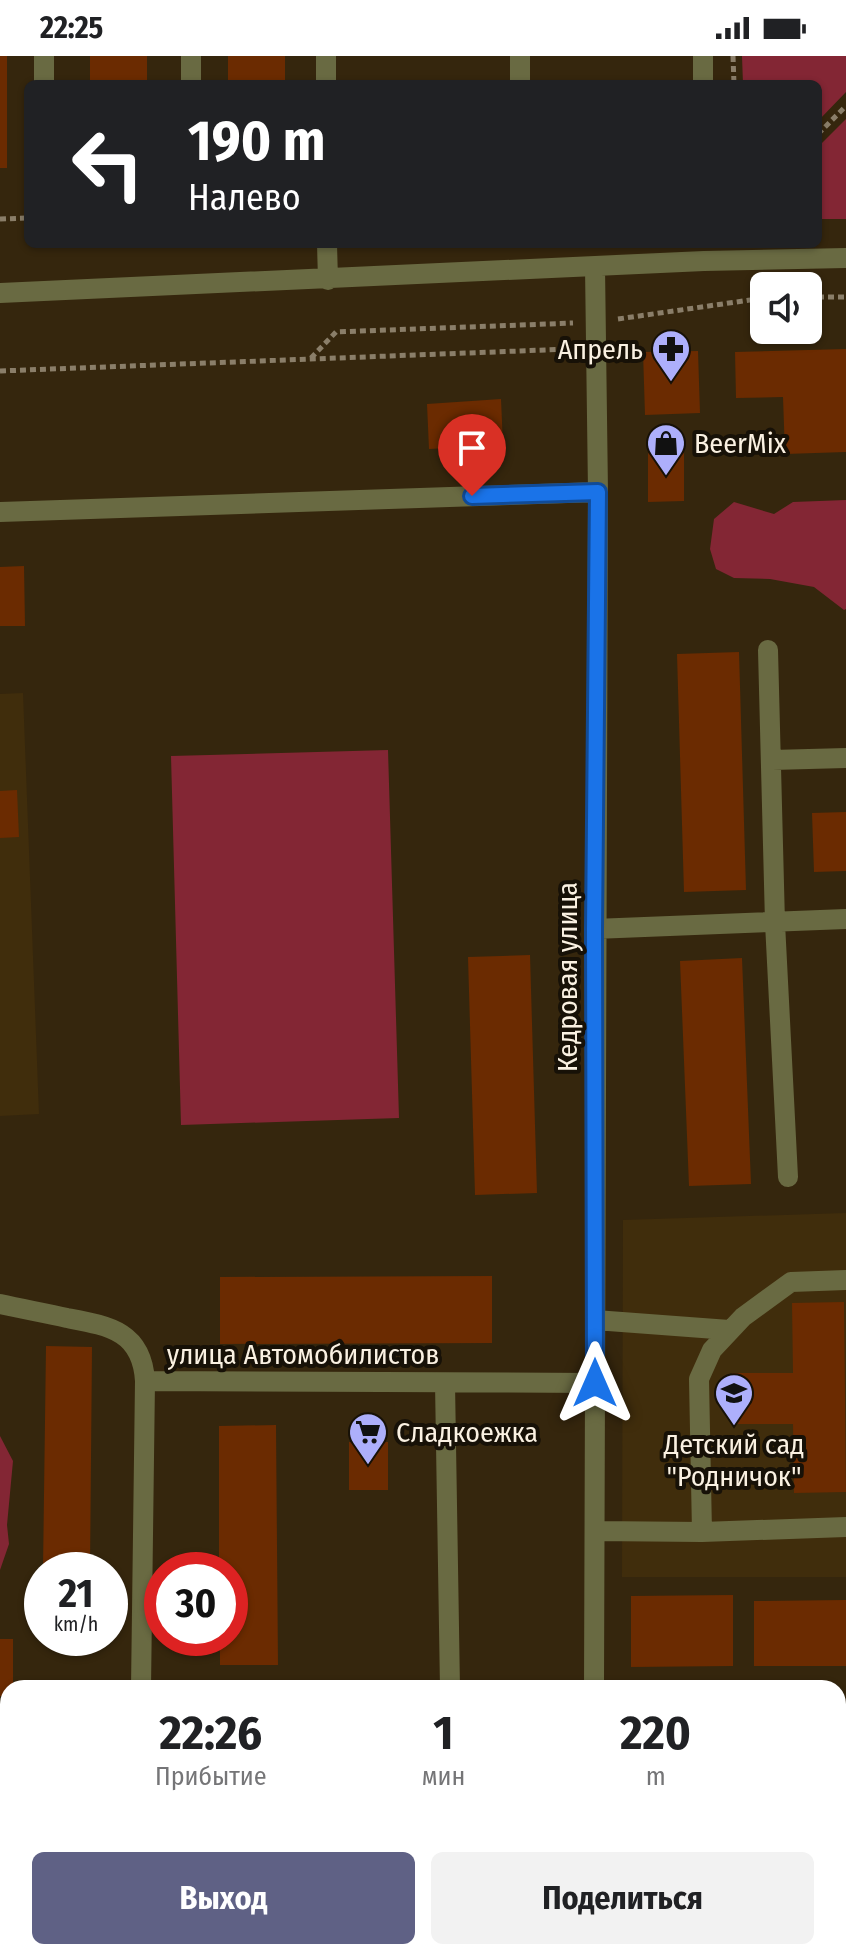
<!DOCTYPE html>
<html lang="ru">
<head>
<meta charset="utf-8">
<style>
	body { margin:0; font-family:"Fira Sans Condensed",sans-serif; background:#f2f2f2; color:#202124; height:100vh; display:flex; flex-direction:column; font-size:30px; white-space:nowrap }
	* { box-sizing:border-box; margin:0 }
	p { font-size:26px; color:#757577 }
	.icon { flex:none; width:44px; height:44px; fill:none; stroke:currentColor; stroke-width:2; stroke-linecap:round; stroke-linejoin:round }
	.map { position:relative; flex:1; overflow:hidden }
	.panel { position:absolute; left:0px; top:1624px; width:846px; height:280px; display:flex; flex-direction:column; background:#fff; border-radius:24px 24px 0 0; box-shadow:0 2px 6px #0004 }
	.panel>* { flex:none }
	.hud { position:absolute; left:24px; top:24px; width:798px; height:168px; border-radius:12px; box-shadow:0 2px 6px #0004; background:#202124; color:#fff; overflow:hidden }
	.tools { position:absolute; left:750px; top:216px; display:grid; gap:16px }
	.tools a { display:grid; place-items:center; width:72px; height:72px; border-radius:12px; background:#fff; box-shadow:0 2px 6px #0004; font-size:40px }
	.speed { position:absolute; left:24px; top:1496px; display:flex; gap:16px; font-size:40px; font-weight:700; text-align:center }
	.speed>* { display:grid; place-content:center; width:104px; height:104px; border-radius:50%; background:#fff; box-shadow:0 2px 6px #0004; line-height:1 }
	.speed small { font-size:20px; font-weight:400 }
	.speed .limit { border:12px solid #d22; background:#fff; color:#111 }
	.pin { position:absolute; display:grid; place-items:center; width:68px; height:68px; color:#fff; margin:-82px -34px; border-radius:50% 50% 50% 0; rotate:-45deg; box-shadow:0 0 8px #0007 }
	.pin .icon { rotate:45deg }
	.me { position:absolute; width:88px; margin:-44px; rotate:0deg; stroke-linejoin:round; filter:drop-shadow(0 0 6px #0008) }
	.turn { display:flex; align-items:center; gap:28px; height:168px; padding:0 32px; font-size:36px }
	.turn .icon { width:104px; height:104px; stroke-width:2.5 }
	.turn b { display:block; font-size:56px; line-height:68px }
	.eta { display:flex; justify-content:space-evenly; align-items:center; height:136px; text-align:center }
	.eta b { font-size:48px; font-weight:700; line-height:56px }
	.button { display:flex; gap:16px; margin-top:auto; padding:16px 32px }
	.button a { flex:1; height:92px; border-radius:12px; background:#5f6185; color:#fff; font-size:32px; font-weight:700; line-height:92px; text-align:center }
	.button a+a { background:#f2f2f2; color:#202124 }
	.status { display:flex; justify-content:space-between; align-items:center; height:56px; padding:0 40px; background:#fff; direction:ltr }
	.status svg { height:22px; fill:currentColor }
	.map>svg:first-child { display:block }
	.built { fill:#402d0c }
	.green { fill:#832634 }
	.building { fill:#6b2b01 }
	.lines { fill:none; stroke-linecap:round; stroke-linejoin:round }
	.path { stroke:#8a7e69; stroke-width:5; stroke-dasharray:6 4; stroke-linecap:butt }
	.minor { stroke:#696a42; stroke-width:20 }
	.route-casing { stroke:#114b97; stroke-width:20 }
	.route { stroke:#1a73e8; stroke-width:14 }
	.labels { text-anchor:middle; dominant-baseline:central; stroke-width:8; stroke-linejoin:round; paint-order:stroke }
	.poi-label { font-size:28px; fill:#faf1e2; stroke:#171107; text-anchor:start }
	.street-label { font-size:28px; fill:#faf1e2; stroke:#171107 }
</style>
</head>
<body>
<div class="status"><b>22:25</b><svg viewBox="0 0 49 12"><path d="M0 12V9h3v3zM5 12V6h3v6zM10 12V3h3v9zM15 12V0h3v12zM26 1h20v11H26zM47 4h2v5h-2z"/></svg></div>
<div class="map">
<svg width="846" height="1904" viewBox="0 0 846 1904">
	<rect width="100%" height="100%" fill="#35260d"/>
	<path class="built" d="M23 637 39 1058 0 1060V638Z
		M846 1157V1521H622L623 1164Z"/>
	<path class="green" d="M742 0H846V36L818 65V28H743Z
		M846 63V163H818V91Z
		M846 444V553L844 554 814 531 770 523 734 522 716 513 710 493 714 463 734 446 774 458 793 446Z
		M388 694 399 1062 181 1069 171 700Z
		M0 1380 13 1405 7 1469 9 1488 0 1514Z"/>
	<path class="building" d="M0 0H7V112H0Z
		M90 0H147V28H90Z
		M228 0H285V28H228Z
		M846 293V396L785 398 783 341 736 342 735 296Z
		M698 295 700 357 645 359 643 296Z
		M501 343 503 389 429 393 427 348Z
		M648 396H684V445L648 446Z
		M24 510 25 570H0V511Z
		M739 596 746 834 684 836 677 598Z
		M17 734 19 781 0 782V735Z
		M846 756V815L814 816 812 757Z
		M530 899 537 1137 475 1139 468 901Z
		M742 902 751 1128 689 1130 680 905Z
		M492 1220V1287L220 1288V1221Z
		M844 1246 846 1436 794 1437 793 1368H732V1317H793L792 1247Z
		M46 1290 92 1291 90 1514H43Z
		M276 1369 278 1609H220V1582H230V1514H219V1370Z
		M349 1386H388V1434H349Z
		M733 1539V1610L631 1611V1540Z
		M846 1544V1610H754V1545Z
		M0 1583H13V1632H8V1641L0 1640Z
		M0 1695H8V1742H0Z
		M838 1710H846V1768H838Z
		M633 1896H695V1904H633Z
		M777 1896H836L837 1904H777Z"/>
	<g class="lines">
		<path class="path" d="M733 0 734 28
			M818 78 846 50
			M0 163 28 162
			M808 241H846
			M618 263 764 242
			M311 302 336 276 573 267
			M0 315 571 293"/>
		<path class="minor" d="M326 0V28
			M520 0V28
			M703 0V28
			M44 28V0
			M191 28V0
			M327 188 328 224
			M0 237 704 205 846 202
			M0 456 598 436
			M768 594 775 867 788 1121
			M772 704 846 702
			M594 873 846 863
			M0 1248C22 1253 45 1257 67 1262 109 1270 142 1275 145 1325L595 1327
			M595 1264 729 1274
			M445 1327 450 1632
			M595 1475 702 1476 846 1471
			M702 1476 699 1323 712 1294 743 1261 791 1226 846 1224
			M141 1632 145 1325
			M594 1632 598 436 595 211
			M838 1662H846
			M0 1799 8 1798
			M28 1896V1904
			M203 1896 215 1904
			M736 1896 737 1904
			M592 1904V1896"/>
	</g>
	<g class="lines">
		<defs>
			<path id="route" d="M472 440 598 436 594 873 595 1327"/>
		</defs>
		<use href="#route" class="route-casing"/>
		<use href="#route" class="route"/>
	</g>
	<defs>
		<symbol id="pharmacy-pin" viewBox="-11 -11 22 30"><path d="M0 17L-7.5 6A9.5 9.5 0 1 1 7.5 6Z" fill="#adaffb" stroke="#171107"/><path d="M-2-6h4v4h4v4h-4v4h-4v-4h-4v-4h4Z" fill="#111"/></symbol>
		<symbol id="shop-pin" viewBox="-11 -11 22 30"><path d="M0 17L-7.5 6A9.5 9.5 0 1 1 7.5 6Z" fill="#adaffb" stroke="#171107"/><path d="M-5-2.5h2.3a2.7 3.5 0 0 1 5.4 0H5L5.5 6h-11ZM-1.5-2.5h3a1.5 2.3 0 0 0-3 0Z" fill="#111"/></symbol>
		<symbol id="school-pin" viewBox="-11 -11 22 30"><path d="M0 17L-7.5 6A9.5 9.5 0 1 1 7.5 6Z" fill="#adaffb" stroke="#171107"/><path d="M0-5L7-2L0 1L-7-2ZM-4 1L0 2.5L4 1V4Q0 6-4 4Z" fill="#111"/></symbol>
		<symbol id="supermarket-pin" viewBox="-11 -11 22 30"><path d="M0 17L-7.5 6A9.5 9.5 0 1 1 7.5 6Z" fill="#adaffb" stroke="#171107"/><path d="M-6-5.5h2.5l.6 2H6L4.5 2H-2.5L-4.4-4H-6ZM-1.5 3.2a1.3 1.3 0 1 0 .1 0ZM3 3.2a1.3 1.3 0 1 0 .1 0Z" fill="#111"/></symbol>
	</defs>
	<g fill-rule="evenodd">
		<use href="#pharmacy-pin" x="649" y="271" width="44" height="60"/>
		<use href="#shop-pin" x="644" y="365" width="44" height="60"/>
		<use href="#school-pin" x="712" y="1315" width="44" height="60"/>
		<use href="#supermarket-pin" x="346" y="1354" width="44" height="60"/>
	</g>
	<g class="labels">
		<g class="poi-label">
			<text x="643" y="293" text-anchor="end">Апрель</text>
			<text x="694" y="387">BeerMix</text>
			<text x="396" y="1376">Сладкоежка</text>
			<text x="734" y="1388" text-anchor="middle">Детский сад<tspan x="734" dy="32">"Родничок"</tspan></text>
		</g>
		<g class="street-label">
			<text transform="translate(567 921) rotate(-90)">Кедровая улица</text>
			<text x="303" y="1298">улица Автомобилистов</text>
		</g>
	</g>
</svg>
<div class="tools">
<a><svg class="icon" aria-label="sound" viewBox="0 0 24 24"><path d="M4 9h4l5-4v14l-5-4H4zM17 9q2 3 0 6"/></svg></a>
</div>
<div class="speed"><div>21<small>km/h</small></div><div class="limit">30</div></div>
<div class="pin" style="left:472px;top:440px;background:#d93025"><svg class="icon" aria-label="arrive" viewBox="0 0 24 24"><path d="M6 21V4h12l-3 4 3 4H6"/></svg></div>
<svg class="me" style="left:595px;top:1327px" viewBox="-20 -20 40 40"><path d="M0-17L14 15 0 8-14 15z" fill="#1a73e8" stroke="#fff" stroke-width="4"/></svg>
<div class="hud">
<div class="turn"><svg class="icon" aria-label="left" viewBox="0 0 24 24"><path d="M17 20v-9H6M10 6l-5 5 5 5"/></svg><div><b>190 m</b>Налево</div></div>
</div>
<section class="panel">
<div class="eta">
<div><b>22:26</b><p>Прибытие</p></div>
<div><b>1</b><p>мин</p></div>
<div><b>220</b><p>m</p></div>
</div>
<div class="button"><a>Выход</a><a>Поделиться</a></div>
</section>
</div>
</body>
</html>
